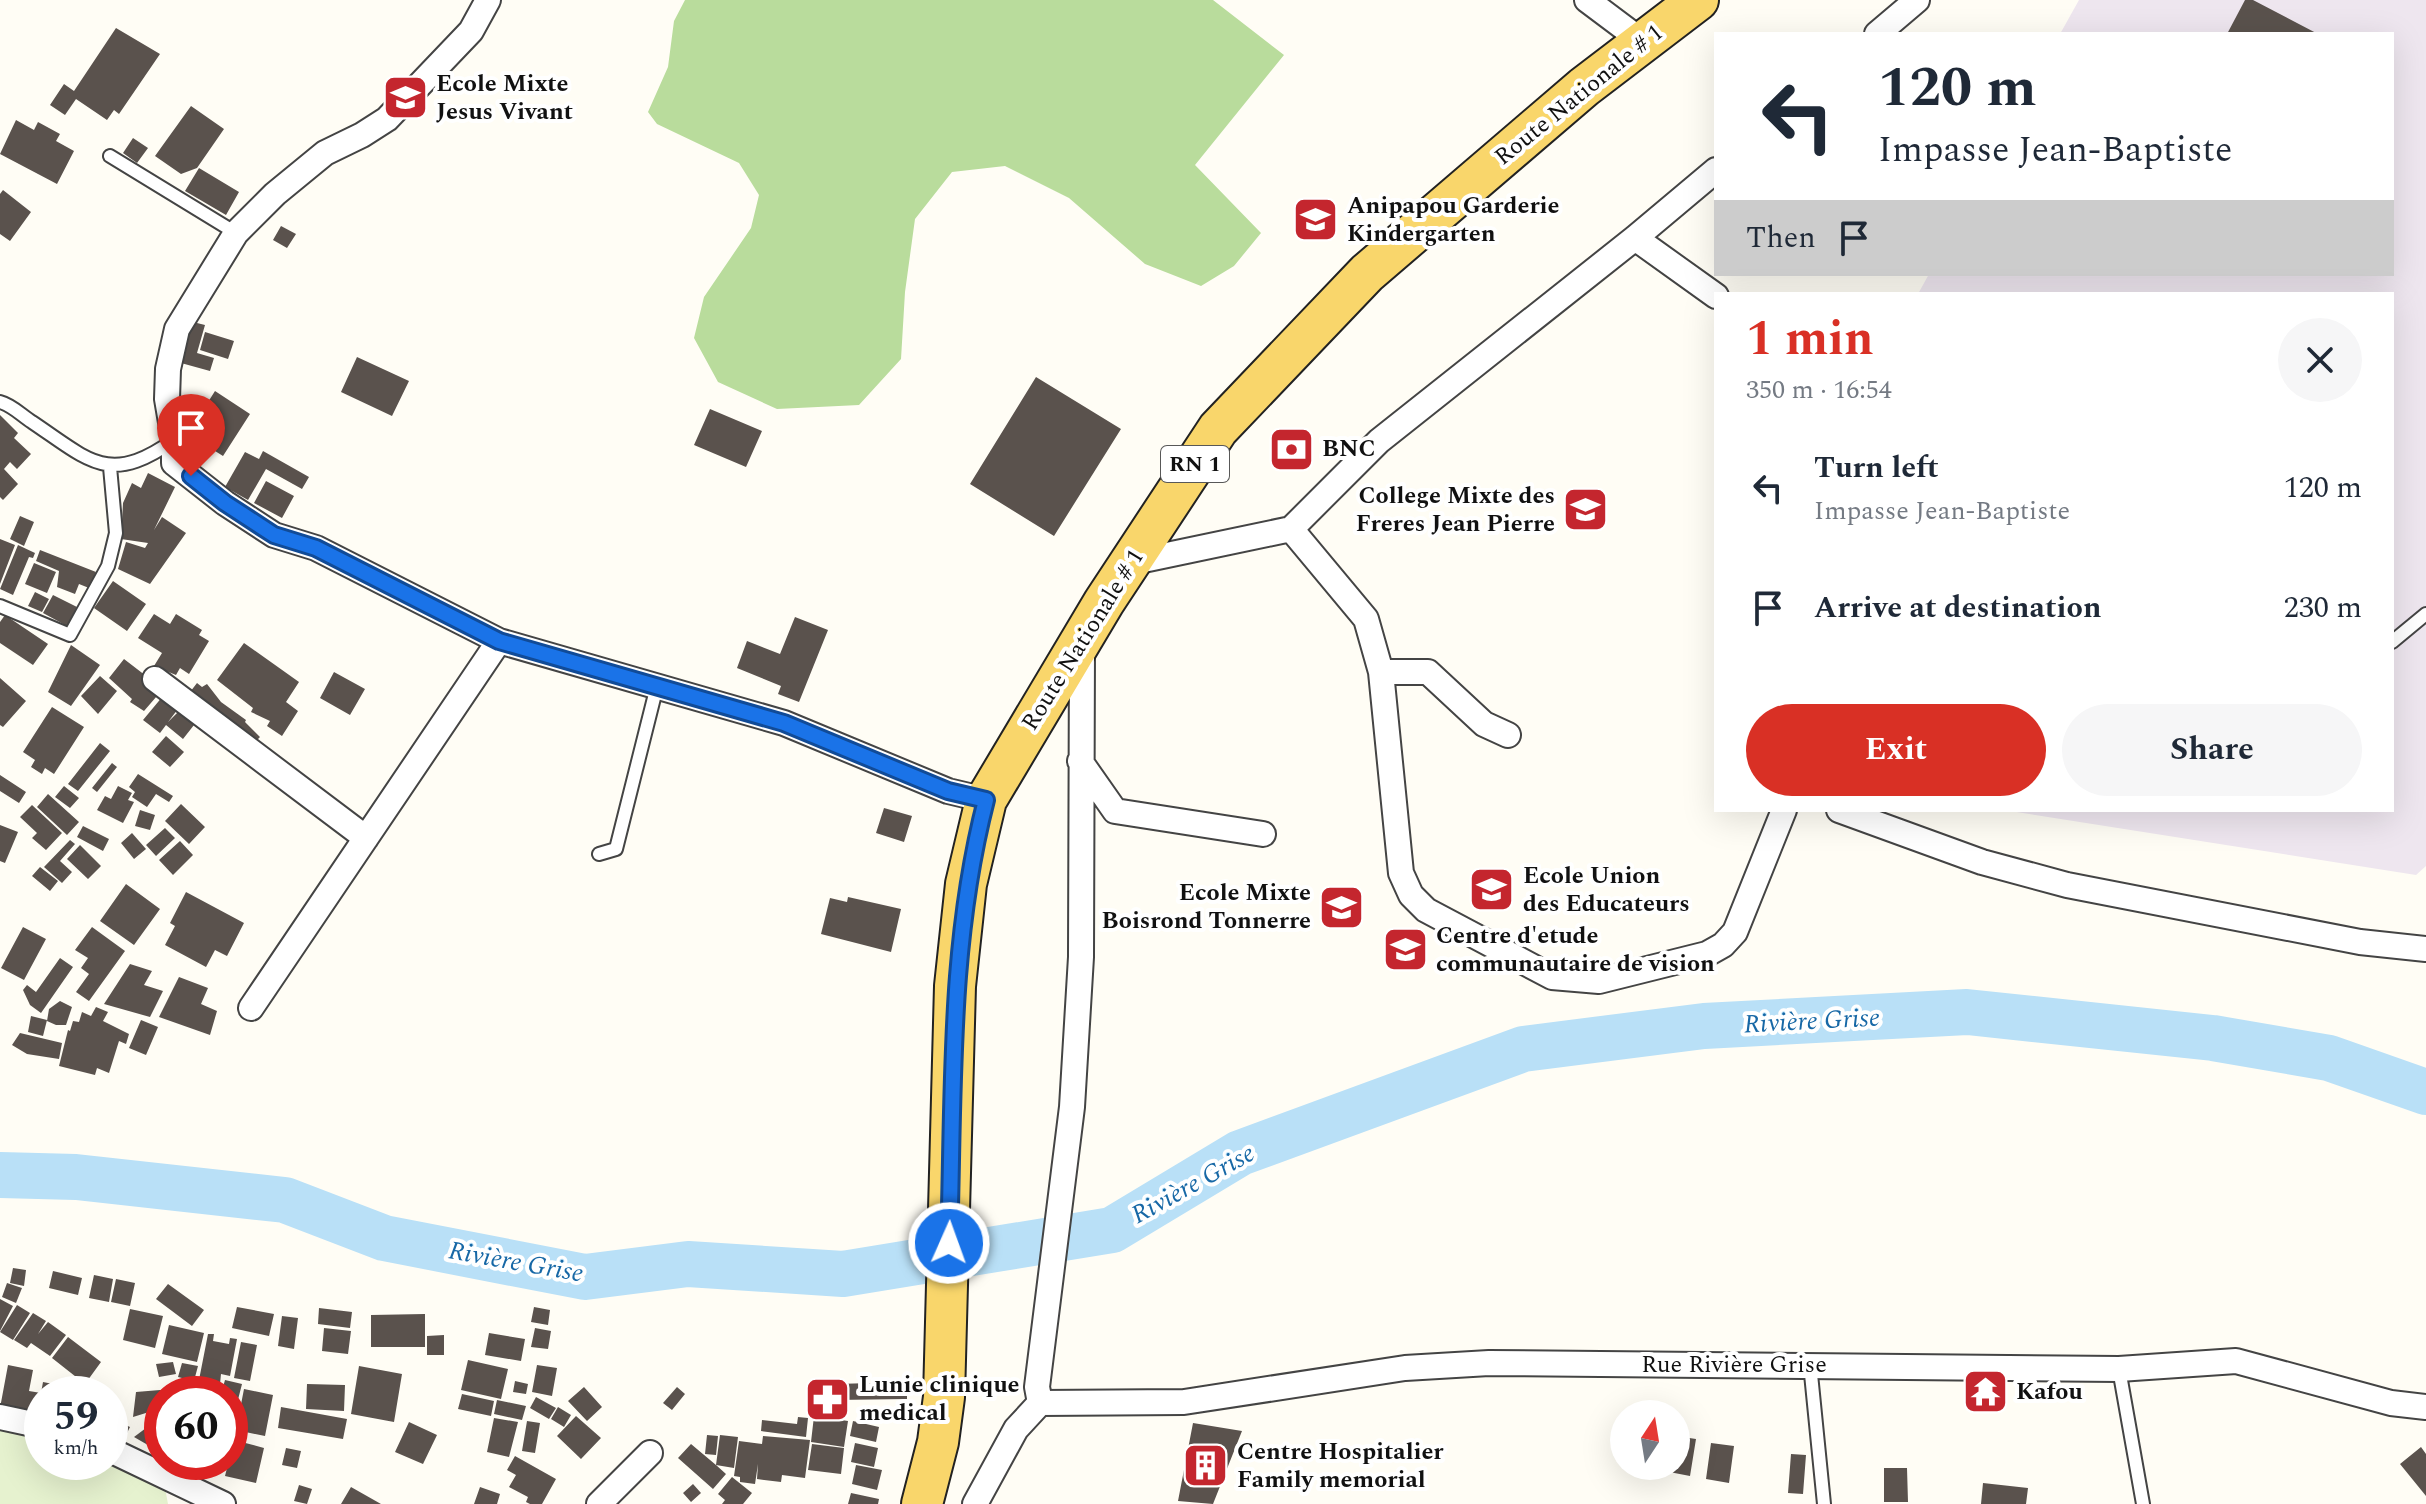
<!DOCTYPE html>
<html lang="en">
<head>
<meta charset="utf-8">
<style>
	body { margin:0; font-family:Spectral,serif; background:#f6f6f7; color:#1f2937; height:100vh; display:flex; flex-direction:column; font-size:30px; white-space:nowrap }
	* { box-sizing:border-box; margin:0 }
	p { font-size:26px; color:#747a83 }
	.icon { flex:none; width:44px; height:44px; fill:none; stroke:currentColor; stroke-width:2; stroke-linecap:round; stroke-linejoin:round }
	.map { position:relative; flex:1; overflow:hidden }
	.drawer { position:absolute; left:1714px; top:292px; width:680px; height:520px; display:flex; flex-direction:column; background:#fff; border-radius:0px; box-shadow:0 8px 32px #0002 }
	.drawer>* { flex:none }
	.guide { position:absolute; left:1714px; top:32px; width:680px; height:244px; border-radius:0px; box-shadow:0 8px 32px #0002; background:#fff; color:#1f2937; overflow:hidden }
	.needle { width:52px; rotate:12deg }
	.buttons { position:absolute; left:1610px; top:1400px; display:grid; gap:16px }
	.buttons a { display:grid; place-items:center; width:80px; height:80px; border-radius:50%; background:#fff; box-shadow:0 8px 32px #0002; font-size:40px }
	.speed { position:absolute; left:24px; top:1376px; display:flex; gap:16px; font-size:40px; font-weight:700; text-align:center }
	.speed>* { display:grid; place-content:center; width:104px; height:104px; border-radius:50%; background:#fff; box-shadow:0 8px 32px #0002; line-height:1 }
	.speed small { font-size:20px; font-weight:400 }
	.speed .limit { border:12px solid #d22; background:#fff; color:#111 }
	.pin { position:absolute; display:grid; place-items:center; width:68px; height:68px; color:#fff; margin:-82px -34px; border-radius:50% 50% 50% 0; rotate:-45deg; box-shadow:0 0 8px #0007 }
	.pin .icon { rotate:45deg }
	.me { position:absolute; width:88px; margin:-44px; rotate:2deg; stroke-linejoin:round; filter:drop-shadow(0 0 6px #0008) }
	.turn { display:flex; align-items:center; gap:28px; height:168px; padding:0 32px; font-size:36px }
	.turn .icon { width:104px; height:104px; stroke-width:2.5 }
	.turn b { display:block; font-size:56px; line-height:68px }
	.then { display:flex; align-items:center; height:76px; padding:0 32px; background:#0003; gap:16px; font-size:30px }
	.round { display:grid; place-items:center; flex:none; width:84px; height:84px; border-radius:42px; background:#f6f6f7 }
	.summary { display:flex; align-items:center; justify-content:space-between; height:136px; padding:0 32px }
	h1 { font-size:48px; font-weight:700; line-height:60px; color:#d93025 }
	.cta { display:flex; gap:16px; margin-top:auto; padding:16px 32px }
	.cta a { flex:1; height:92px; border-radius:48px; background:#d93025; color:#fff; font-size:32px; font-weight:700; line-height:92px; text-align:center }
	.cta a+a { background:#f6f6f7; color:#1f2937 }
	ul { padding:0; list-style:none }
	li { display:flex; align-items:center; gap:24px; height:120px; padding:0 32px }
	li div { flex:1 }
	li b { display:block; font-size:30px }
	li em { font-style:normal }
	.map>svg:first-child { display:block }
	.industrial { fill:#eee6ef }
	.forest { fill:#b9dc9c }
	.pitch { fill:#e6f2cf }
	.lines { fill:none; stroke-linecap:round; stroke-linejoin:round }
	.river { stroke:#b9e0f7; stroke-width:46 }
	.building { fill:#5a524d }
	.lane-casing { stroke:#444; stroke-width:16 }
	.street-casing { stroke:#444; stroke-width:28 }
	.primary-casing { stroke:#222; stroke-width:44 }
	.lane { stroke:#fff; stroke-width:12 }
	.street { stroke:#fff; stroke-width:24 }
	.primary { stroke:#f9d66b; stroke-width:40 }
	.route-casing { stroke:#114b97; stroke-width:20 }
	.route { stroke:#1a73e8; stroke-width:14 }
	.labels { text-anchor:middle; dominant-baseline:central; stroke-width:8; stroke-linejoin:round; paint-order:stroke }
	.shield { fill:#fff; stroke:#585858; stroke-width:2 }
	.shield-label { font-size:22px; font-weight:bold; fill:#111 }
	.poi-label { font-size:24px; font-weight:bold; fill:#111; stroke:#fff; text-anchor:start }
	.street-label { font-size:24px; fill:#111; stroke:#fff }
	.water-label { font-size:26px; font-style:italic; fill:#1768a6; stroke:#fff }
</style>
</head>
<body>
<div class="map">
<svg width="2426" height="1504" viewBox="0 0 2426 1504">
	<rect width="100%" height="100%" fill="#fffdf5"/>
	<path class="industrial" d="M2079 0H2426V866L2416 875 2004 810H2392V294H1918L1929 274H2392V34H2060Z"/>
	<path class="forest" d="M685 0H1213L1284 55 1195 165 1261 233 1234 266 1201 286 1145 264 1069 198 1005 166 952 172 915 219 905 292 901 359 859 405 777 409 718 382 694 338 704 297 751 228 759 195 739 163 657 124 648 112 668 67 674 21Z"/>
	<path class="pitch" d="M0 1429 42 1434V1462H110L165 1488 168 1504H0Z"/>
	<g class="lines">
		<path class="river" d="M0 1175 76 1177 285 1200 384 1238 585 1277 688 1264 843 1274 1112 1230 1240 1153 1523 1049 1704 1026 1967 1012 2213 1038 2329 1058 2426 1092"/>
	</g>
	<path class="building" d="M2245 0H2253L2318 34H2227Z
		M116 28 160 54 119 114 114 110 107 120 76 99 65 115 50 105 64 84 74 91Z
		M191 106 224 129 197 168 181 174 155 156Z
		M16 120 34 130 38 122 60 134 56 141 74 151 57 184 0 154Z
		M133 138 148 148 137 163 123 153Z
		M199 168 239 192 226 215 185 191Z
		M3 190 31 212 10 241 0 234V194Z
		M281 226 296 234 287 248 273 240Z
		M193 322 205 325 197 353 214 358 210 371 181 363Z
		M205 332 234 341 228 359 200 350Z
		M357 357 409 381 392 416 341 392Z
		M1036 377 1121 429 1054 536 970 484Z
		M215 391 250 414 223 456 188 434Z
		M710 409 762 431 746 467 694 445Z
		M0 415 18 433 14 438 31 454 17 469 10 462 4 469 18 484 3 500 0 497Z
		M263 451 309 477 302 489 266 469 248 500 225 487 245 452 259 459Z
		M148 473 175 487 154 530 162 517 186 533 150 584 118 569 126 542 145 548 148 543 121 539 123 503 132 483 141 488Z
		M266 481 294 496 282 518 254 503Z
		M20 516 34 522 24 546 10 539Z
		M0 539 15 545 0 584Z
		M18 545 35 553 33 558 29 557 13 595 0 589Z
		M40 550 96 572 89 588 79 584 75 594 57 587 59 571 36 561Z
		M34 563 56 572 47 593 25 584Z
		M113 581 146 604 127 631 94 608Z
		M35 592 49 599 42 612 28 606Z
		M53 595 77 607 67 626 43 613Z
		M154 614 170 624 176 614 202 630 199 635 209 641 189 674 180 668 176 675 154 666 162 653 138 638Z
		M5 615 48 644 33 665 0 643V622Z
		M795 617 828 630 799 702 778 694 781 686 737 668 747 641 780 654Z
		M244 643 299 682 286 702 298 711 282 736 267 726 270 721 251 712 253 708 217 680Z
		M71 645 100 665 71 706 48 692Z
		M124 659 163 689 144 711 130 702 132 699 109 678Z
		M334 672 365 689 350 715 320 698Z
		M100 676 117 691 98 714 81 696Z
		M0 678 26 701 3 727 0 725Z
		M197 683 202 687 207 684 221 702 246 720 245 722 260 737 254 743 187 696Z
		M163 696 178 709 168 722 178 712 194 725 183 739 166 725 160 733 143 720Z
		M52 707 84 727 54 774 45 768 42 774 31 767 35 760 23 752Z
		M166 736 184 752 170 767 152 752Z
		M100 743 110 751 78 791 68 784Z
		M112 763 117 767 97 792 92 788Z
		M138 774 173 796 169 802 156 794 147 807 132 797 135 792 129 787Z
		M0 775 26 792 19 803 0 791Z
		M64 786 79 798 70 808 55 797Z
		M118 786 132 793 128 800 134 802 123 823 97 810 105 796 111 799Z
		M48 794 79 822 67 835 37 807Z
		M181 804 205 827 189 844 165 821Z
		M32 805 62 833 46 850 32 838 37 833 20 817Z
		M884 808 912 816 904 842 876 833Z
		M140 810 155 815 150 830 135 826Z
		M0 825 18 832 5 863 0 861Z
		M83 826 109 839 103 851 77 837Z
		M165 828 175 838 156 856 146 845Z
		M132 833 146 849 134 859 121 843Z
		M70 840 75 844 60 861 72 872 62 883 44 867Z
		M180 841 193 855 173 875 159 860Z
		M80 845 101 866 88 879 67 859Z
		M40 867 58 881 50 891 32 876Z
		M126 884 160 909 134 945 100 921Z
		M186 892 244 923 227 956 215 950 206 967 165 945 175 926 170 923Z
		M848 897 901 909 891 952 821 934 830 898 847 902Z
		M23 927 46 939 24 980 1 968Z
		M92 927 125 951 89 1001 76 992 89 974 81 968 88 958 75 950Z
		M60 958 73 967 41 1013 30 1005 23 990 27 985 36 992Z
		M130 964 152 971 144 985 163 991 150 1017 104 1004Z
		M179 977 208 988 201 1004 217 1011 210 1035 159 1017Z
		M60 1001 72 1007 66 1025H56L47 1021 49 1009Z
		M96 1007 108 1012 103 1021 129 1034 126 1044 119 1041 109 1073 97 1068 95 1075 59 1066 68 1030 70 1031 73 1021 79 1022 82 1012 91 1016Z
		M31 1016 47 1020 43 1036 28 1032Z
		M141 1020 158 1027 146 1055 129 1048Z
		M20 1033 62 1043 59 1059 27 1054 12 1045Z
		M13 1268 26 1270 24 1286 10 1283Z
		M53 1271 82 1278 78 1295 49 1288Z
		M94 1275 113 1279 109 1302 89 1298Z
		M116 1279 135 1283 130 1306 111 1302Z
		M7 1283 22 1288 16 1303 2 1297Z
		M168 1284 204 1310 192 1326 156 1299Z
		M0 1299 13 1306 0 1331Z
		M17 1305 30 1313 13 1340 0 1332Z
		M237 1307 274 1314 269 1336 232 1328Z
		M534 1307 550 1310 548 1325 531 1322Z
		M319 1308 352 1312 350 1328 318 1324Z
		M130 1309 163 1316 155 1348 123 1340Z
		M33 1313 46 1321 38 1334 48 1322 66 1335 50 1356 31 1343 27 1348 14 1340Z
		M425 1314V1347H371V1315Z
		M282 1316 298 1318 294 1349 278 1346Z
		M169 1325 204 1333 197 1362 162 1354Z
		M324 1328 351 1331 348 1354 322 1351Z
		M535 1328 551 1331 548 1349 531 1347Z
		M489 1333 525 1339 521 1361 485 1355Z
		M208 1334H214L213 1341 229 1344 230 1338 237 1339 230 1376 221 1374 220 1384 199 1380Z
		M444 1335V1355H427V1336Z
		M68 1337 101 1362 85 1384 52 1358Z
		M241 1342 257 1345 250 1381 234 1378Z
		M468 1360 508 1369 501 1399 461 1390Z
		M173 1362 176 1374 159 1377 156 1364Z
		M182 1363 198 1366 194 1381 178 1377Z
		M8 1365 33 1370 29 1391 41 1393 43 1382 58 1385 61 1379 81 1392 42 1394V1416L0 1408Z
		M537 1365 557 1368 552 1396 532 1392Z
		M359 1366 402 1374 394 1422 351 1414Z
		M225 1380 242 1384 231 1427 230 1394H221Z
		M515 1381 528 1384 526 1394 513 1392Z
		M907 1382V1399L836 1400V1384Z
		M307 1384 345 1385 344 1411 306 1409Z
		M584 1387 602 1407 587 1421 568 1401Z
		M677 1387 685 1394 672 1410 663 1403Z
		M172 1389 174 1394H162V1408L133 1417 136 1392Z
		M244 1389 273 1395 265 1436 236 1430Z
		M462 1394 494 1401 491 1416 458 1409Z
		M536 1397 556 1408 549 1419 530 1408Z
		M497 1400 526 1406 522 1420 494 1414Z
		M281 1407 347 1419 343 1439 278 1428Z
		M558 1407 571 1415 564 1427 551 1419Z
		M162 1416V1448L160 1452 134 1437Z
		M576 1416 601 1438 581 1459 557 1436Z
		M814 1416 848 1421 844 1447 811 1442Z
		M798 1417 808 1418 806 1437 761 1431 762 1420 797 1424Z
		M110 1418 130 1427 122 1443 110 1437Z
		M494 1418 518 1422 509 1457 487 1452Z
		M527 1421 540 1423 535 1453 522 1451Z
		M853 1421 879 1427 876 1442 850 1436Z
		M409 1422 437 1435 423 1464 395 1452Z
		M1193 1423 1242 1431 1213 1504 1178 1501Z
		M707 1435 718 1436 716 1455 705 1454Z
		M720 1435 738 1437 734 1468 716 1465 726 1474 713 1489 678 1458 691 1444 716 1465Z
		M763 1436 810 1440 805 1478 782 1475 781 1482 757 1479 758 1464 755 1484 740 1482V1477L734 1476 739 1441 762 1444Z
		M1676 1436 1696 1439 1690 1476 1659 1470V1466H1676Z
		M234 1440 264 1448 256 1483 225 1476Z
		M855 1443 878 1448 874 1467 851 1462Z
		M1711 1443 1734 1446 1729 1483 1706 1479Z
		M812 1444 844 1448 841 1474 808 1470Z
		M2421 1447 2426 1454V1496L2400 1464Z
		M286 1448 301 1451 297 1468 282 1465Z
		M1791 1454 1806 1455 1803 1494 1788 1493Z
		M515 1456 556 1479 542 1504H530L526 1502 528 1497 509 1487 516 1475 507 1470Z
		M856 1465 882 1470 877 1490 852 1484Z
		M1884 1468H1907L1908 1502H1884Z
		M732 1477 752 1493 743 1504H722L725 1500 718 1494Z
		M1983 1483 2028 1488 2026 1504H1981Z
		M693 1484 701 1493 691 1502 683 1493Z
		M299 1485 312 1489 307 1504 294 1501Z
		M351 1487 381 1504H341Z
		M480 1487 500 1494 497 1504H474Z
		M851 1493 879 1499 878 1504H848Z"/>
	<g class="lines">
		<defs>
			<path id="lane" d="M110 156 236 233
				M0 402C12 405 21 415 32 422 90 461 109 486 174 440
				M0 606 70 635 108 566 116 533 110 467
				M2392 642 2426 614
				M599 854 616 849 657 686
				M1810 1364 1824 1504
				M2119 1369 2143 1504"/>
			<path id="street" d="M488 0 471 31 387 119 362 135 325 153 275 194 236 233 177 329 168 369 167 399 174 440V463L225 503 274 535 316 548 499 641 784 723 948 791 986 800
				M1587 0 1643 42
				M1877 34 1917 0
				M1635 238 1716 296
				M1291 529 1366 619 1381 672 1401 873 1411 895 1426 910 1552 977 1599 981 1707 954 1723 945 1735 932 1784 810
				M1129 563 1291 529 1379 441 1635 238 1716 170
				M1381 672H1428L1484 724 1508 735
				M155 679 366 838
				M1080 761 1115 811 1263 834
				M1839 810 1982 862 2067 885 2360 942 2426 949
				M251 1008 499 641
				M1040 1403 1184 1402 1405 1368 1489 1363 2119 1369 2236 1361 2391 1403 2426 1407
				M0 1417 42 1426
				M110 1450 223 1504
				M599 1504 650 1453
				M975 1504 1016 1429 1040 1403 1037 1387 1072 1107 1081 957 1082 648"/>
			<path id="primary" d="M922 1504 938 1442 944 1397 955 986 966 884 986 800 1104 602 1218 429 1367 273 1584 87 1698 0"/>
		</defs>
		<use href="#lane" class="lane-casing"/>
		<use href="#street" class="street-casing"/>
		<use href="#primary" class="primary-casing"/>
		<use href="#lane" class="lane"/>
		<use href="#street" class="street"/>
		<use href="#primary" class="primary"/>
	</g>
	<g class="lines">
		<defs>
			<path id="route" d="M191 476 225 503 274 535 316 548 499 641 784 723 948 791 986 800C948 947 954 1093 949 1243"/>
		</defs>
		<use href="#route" class="route-casing"/>
		<use href="#route" class="route"/>
	</g>
	<defs>
		<symbol id="school-square" viewBox="-11 -11 22 22"><rect x="-9" y="-9" width="18" height="18" rx="4" fill="#c4262e" stroke="#fff"/><path d="M0-5L7-2L0 1L-7-2ZM-4 1L0 2.5L4 1V4Q0 6-4 4Z" fill="#fff"/></symbol>
		<symbol id="bank-square" viewBox="-11 -11 22 22"><rect x="-9" y="-9" width="18" height="18" rx="4" fill="#c4262e" stroke="#fff"/><path d="M-6-4H6V4H-6ZM0-2.3a2.3 2.3 0 1 0 0 4.6a2.3 2.3 0 1 0 0-4.6Z" fill="#fff"/></symbol>
		<symbol id="temple-square" viewBox="-11 -11 22 22"><rect x="-9" y="-9" width="18" height="18" rx="4" fill="#c4262e" stroke="#fff"/><path d="M0-6L5-2H3V0L6.5 2.5H4V6H1.5V3h-3V6H-4V2.5H-6.5L-3 0V-2H-5Z" fill="#fff"/></symbol>
		<symbol id="pharmacy-square" viewBox="-11 -11 22 22"><rect x="-9" y="-9" width="18" height="18" rx="4" fill="#c4262e" stroke="#fff"/><path d="M-2-6h4v4h4v4h-4v4h-4v-4h-4v-4h4Z" fill="#fff"/></symbol>
		<symbol id="building-square" viewBox="-11 -11 22 22"><rect x="-9" y="-9" width="18" height="18" rx="4" fill="#c4262e" stroke="#fff"/><path d="M-4-6H4V6H1V3H-1V6H-4ZM-2.5-4.3h1.7v1.8h-1.7ZM.8-4.3h1.7v1.8H.8ZM-2.5-1h1.7V.8h-1.7ZM.8-1h1.7V.8H.8Z" fill="#fff"/></symbol>
	</defs>
	<g fill-rule="evenodd">
		<use href="#school-square" x="380" y="72" width="51" height="51"/>
		<use href="#school-square" x="1290" y="194" width="51" height="51"/>
		<use href="#bank-square" x="1266" y="424" width="51" height="51"/>
		<use href="#school-square" x="1560" y="484" width="51" height="51"/>
		<use href="#school-square" x="1466" y="864" width="51" height="51"/>
		<use href="#school-square" x="1316" y="882" width="51" height="51"/>
		<use href="#school-square" x="1380" y="924" width="51" height="51"/>
		<use href="#temple-square" x="1960" y="1366" width="51" height="51"/>
		<use href="#pharmacy-square" x="802" y="1374" width="51" height="51"/>
		<use href="#building-square" x="1180" y="1440" width="51" height="51"/>
	</g>
	<g class="labels">
		<rect class="shield" x="1161" y="446" width="68" height="36" rx="6"/>
		<g class="shield-label">
			<text x="1195" y="464">RN 1</text>
		</g>
		<g class="poi-label">
			<text x="436" y="84">Ecole Mixte<tspan x="436" dy="28">Jesus Vivant</tspan></text>
			<text x="1347" y="206">Anipapou Garderie<tspan x="1347" dy="28">Kindergarten</tspan></text>
			<text x="1322" y="449">BNC</text>
			<text x="1555" y="496" text-anchor="end">College Mixte des<tspan x="1555" dy="28">Freres Jean Pierre</tspan></text>
			<text x="1523" y="876">Ecole Union<tspan x="1523" dy="28">des Educateurs</tspan></text>
			<text x="1311" y="893" text-anchor="end">Ecole Mixte<tspan x="1311" dy="28">Boisrond Tonnerre</tspan></text>
			<text x="1436" y="936">Centre d'etude<tspan x="1436" dy="28">communautaire de vision</tspan></text>
			<text x="859" y="1385">Lunie clinique<tspan x="859" dy="28">medical</tspan></text>
			<text x="2016" y="1392">Kafou</text>
			<text x="1237" y="1452">Centre Hospitalier<tspan x="1237" dy="28">Family memorial</tspan></text>
		</g>
		<g class="street-label">
			<text transform="translate(1579 95) rotate(-39)">Route Nationale # 1</text>
			<text transform="translate(1083 640) rotate(-58)">Route Nationale # 1</text>
			<text x="1734" y="1365">Rue Rivière Grise</text>
		</g>
		<g class="water-label">
			<text transform="translate(1812 1021) rotate(-3)">Rivière Grise</text>
			<text transform="translate(1193 1184) rotate(-29)">Rivière Grise</text>
			<text transform="translate(516 1262) rotate(10)">Rivière Grise</text>
		</g>
	</g>
</svg>
<div class="buttons">
<a><svg class="needle" viewBox="-14 -14 28 28"><path d="M0-13l5 13h-10z" fill="#e53935"/><path d="M0 13l5-13h-10z" fill="#747a83"/></svg></a>
</div>
<div class="speed"><div>59<small>km/h</small></div><div class="limit">60</div></div>
<div class="pin" style="left:191px;top:476px;background:#d93025"><svg class="icon" aria-label="arrive" viewBox="0 0 24 24"><path d="M6 21V4h12l-3 4 3 4H6"/></svg></div>
<svg class="me" style="left:949px;top:1243px" viewBox="-20 -20 40 40"><circle r="17" fill="#1a73e8" stroke="#fff" stroke-width="3"/><path d="M0-11L8 9 0 5-8 9z" fill="#fff"/></svg>
<div class="guide">
<div class="turn"><svg class="icon" aria-label="left" viewBox="0 0 24 24"><path d="M17 20v-9H6M10 6l-5 5 5 5"/></svg><div><b>120 m</b>Impasse Jean-Baptiste</div></div>
<div class="then">Then<svg class="icon" aria-label="arrive" viewBox="0 0 24 24"><path d="M6 21V4h12l-3 4 3 4H6"/></svg></div>
</div>
<section class="drawer">
<div class="summary"><div><h1>1 min</h1><p>350 m · 16:54</p></div><a class="round"><svg class="icon" aria-label="close" viewBox="0 0 24 24"><path d="M6 6l12 12M18 6L6 18"/></svg></a></div>
<ul>
<li><svg class="icon" aria-label="left" viewBox="0 0 24 24"><path d="M17 20v-9H6M10 6l-5 5 5 5"/></svg><div><b>Turn left</b><p>Impasse Jean-Baptiste</p></div><em>120 m</em></li>
<li><svg class="icon" aria-label="arrive" viewBox="0 0 24 24"><path d="M6 21V4h12l-3 4 3 4H6"/></svg><div><b>Arrive at destination</b></div><em>230 m</em></li>
</ul>
<div class="cta"><a>Exit</a><a>Share</a></div>
</section>
</div>
</body>
</html>
